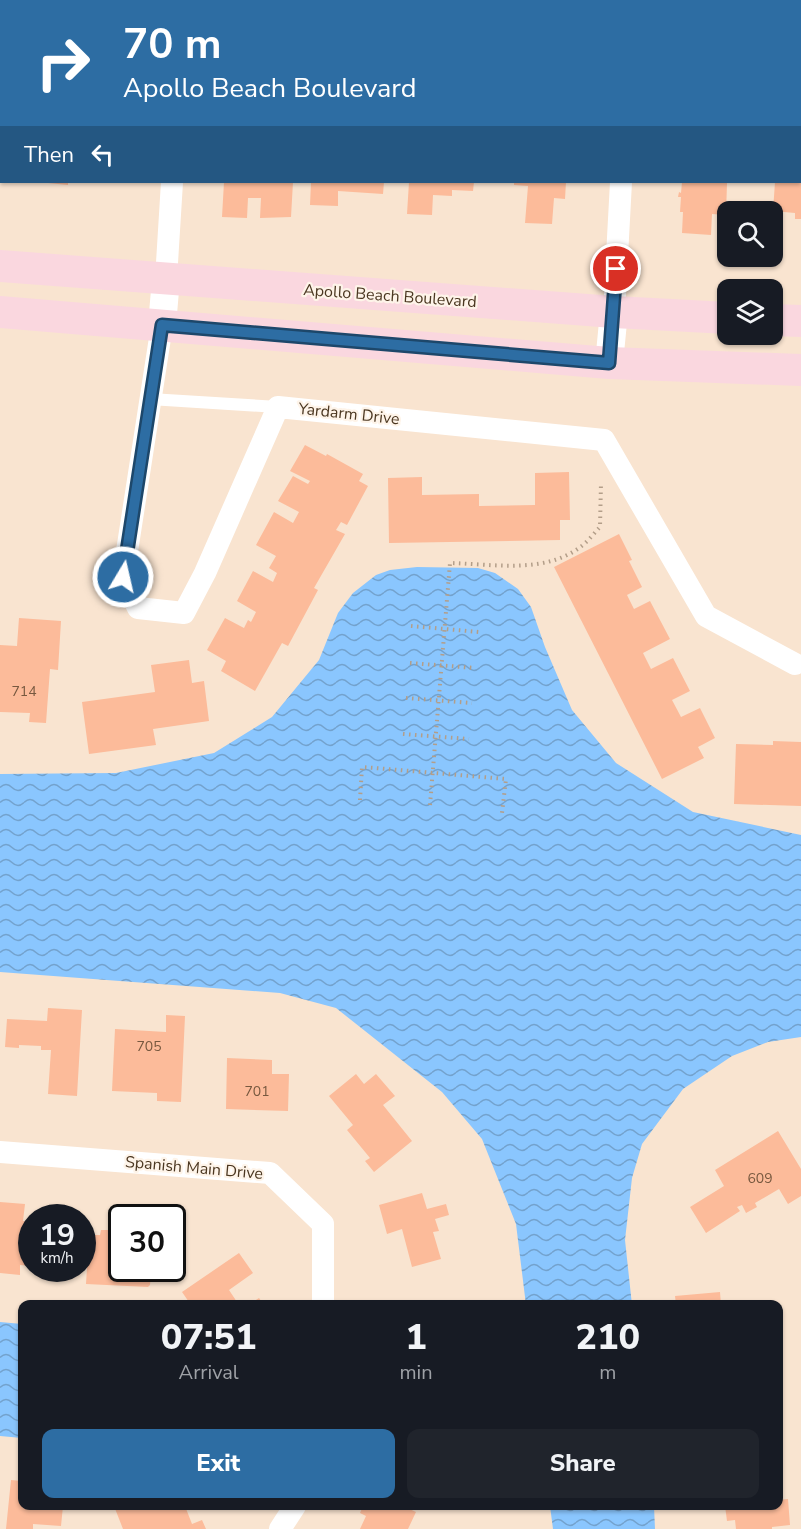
<!DOCTYPE html>
<html lang="en">
<head>
<meta charset="utf-8">
<style>
	body { margin:0; font-family:"Nunito Sans",sans-serif; background:#20242c; color:#f1f3f6; height:100vh; display:flex; flex-direction:column; font-size:22px; white-space:nowrap }
	* { box-sizing:border-box; margin:0 }
	p { font-size:20px; color:#9ea1a6 }
	.icon { flex:none; width:33px; height:33px; fill:none; stroke:currentColor; stroke-width:2; stroke-linecap:round; stroke-linejoin:round }
	.map { position:relative; flex:1; overflow:hidden }
	.panel { position:absolute; left:18px; top:1300px; width:765px; height:210px; display:flex; flex-direction:column; background:#171b24; border-radius:12px; box-shadow:0 2px 4px #0004 }
	.panel>* { flex:none }
	.guide { position:absolute; left:0px; top:0px; width:801px; height:183px; box-shadow:0 2px 4px #0004; background:#2d6da3; color:#fff; overflow:hidden }
	.fabs { position:absolute; left:717px; top:201px; display:grid; gap:12px }
	.fabs a { display:grid; place-items:center; width:66px; height:66px; border-radius:12px; background:#171b24; box-shadow:0 2px 4px #0004; font-size:30px }
	.speed { position:absolute; left:18px; top:1204px; display:flex; gap:12px; font-size:30px; font-weight:700; text-align:center }
	.speed>* { display:grid; place-content:center; width:78px; height:78px; border-radius:50%; background:#171b24; box-shadow:0 2px 4px #0004; line-height:1 }
	.speed small { font-size:15px; font-weight:400 }
	.speed .limit { border:3px solid #111; border-radius:9px; background:#fff; color:#111 }
	.pin { position:absolute; display:grid; place-items:center; width:51px; height:51px; color:#fff; margin:-26px; border:3px solid #fff; border-radius:50%; box-shadow:0 2px 6px #0007 }
	.me { position:absolute; width:66px; margin:-33px; rotate:9deg; stroke-linejoin:round; filter:drop-shadow(0 0 4px #0008) }
	.turn { display:flex; align-items:center; gap:21px; height:126px; padding:0 24px; font-size:27px }
	.turn .icon { width:78px; height:78px; stroke-width:2.5 }
	.turn b { display:block; font-size:42px; line-height:51px }
	.then { display:flex; align-items:center; height:57px; padding:0 24px; background:#0003; gap:12px; font-size:22px }
	.eta { display:flex; justify-content:space-evenly; align-items:center; height:102px; text-align:center }
	.eta b { font-size:36px; font-weight:800; line-height:42px }
	.action { display:flex; gap:12px; margin-top:auto; padding:12px 24px }
	.action a { flex:1; height:69px; border-radius:12px; background:#2d6da3; color:#fff; font-size:24px; font-weight:800; line-height:69px; text-align:center }
	.action a+a { background:#20242c; color:#f1f3f6 }
	.map>svg:first-child { display:block }
	.water { fill:url(#water-waves) }
	.building { fill:#fcbb9a }
	.lines { fill:none; stroke-linecap:round; stroke-linejoin:round }
	.path { stroke:#b39e89; stroke-width:4; stroke-dasharray:1.5 4.5; stroke-linecap:butt }
	.service { stroke:#fff; stroke-width:12 }
	.minor { stroke:#fff; stroke-width:22 }
	.tertiary { stroke:#fff; stroke-width:28 }
	.secondary { stroke:#fad7df; stroke-width:32 }
	.route-casing { stroke:#1d476a; stroke-width:15 }
	.route { stroke:#2d6da3; stroke-width:10 }
	.labels { text-anchor:middle; dominant-baseline:central; stroke-width:4.5; stroke-linejoin:round; paint-order:stroke }
	.number-label { font-size:14px; fill:#77583f }
	.street-label { font-size:16px; fill:#4b3721; stroke:#fef4e9 }
</style>
</head>
<body>
<div class="map">
<svg width="801" height="1529" viewBox="0 0 801 1529">
	<defs>
		<pattern id="water-waves" width="16" height="10" patternUnits="userSpaceOnUse" patternTransform="scale(1.5)"><rect width="16" height="10" fill="#8ac6fe"/><path d="M0 5q4-4 8 0t8 0" fill="none" stroke="#73a2cd"/></pattern>
	</defs>
	<rect width="100%" height="100%" fill="#f9e4d0"/>
	<path class="water" d="M358 0H466V1L358 2Z
		M417 567 478 568 495 573 518 589 531 607 545 647 572 710 616 763 693 812 801 835V1037L768 1042 732 1056 683 1089 642 1144 632 1178 625 1240 632 1305H526L516 1224 482 1139 442 1092 336 1008 280 993 0 972V774L116 773 214 753 272 717 319 660 338 613 353 593 376 575 390 570Z
		M0 1322 22 1324V1438L0 1436Z
		M550 1506H654L655 1529H553Z"/>
	<path class="building" d="M48 182H68V185L48 183Z
		M224 182H293L291 217 260 218 261 198H248L247 218 222 217Z
		M311 182H384L383 194 338 191V206L310 205Z
		M409 182H474L473 191 452 190V196L433 195 432 215 407 214Z
		M514 182H566L565 199 554 198 552 224 525 223 528 186 514 185Z
		M682 182 727 183 726 215 712 214 711 235 682 233 683 212H680L681 197H678L679 192 681 193Z
		M775 182H801V219H795V213L773 211Z
		M305 445 326 456 327 454 363 474 359 481 368 486 347 525 341 522 336 530 345 534 314 588 318 590 288 646 282 643 255 691 221 671 226 661 207 650 225 618 244 628 248 620 251 622 256 612 237 601 253 571 273 582 277 573 269 568 276 556 256 545 274 512 293 523 299 512 278 501 293 476 308 484 310 481 290 471Z
		M569 472 570 520H560V540L389 543 388 478 422 477V495L479 494V506L535 505V473Z
		M619 534 632 560 629 561 642 587 627 595 634 609 650 601 670 639 643 653 651 669 673 658 690 691 672 700 681 717 700 708 715 738 698 747 704 758 662 779 554 567Z
		M19 618 61 621 58 670 50 669 46 723 29 722 30 713 0 712V645L17 646Z
		M189 660 192 683 204 681 209 721 153 729 156 745 89 754 82 702 155 692 151 665Z
		M773 741 801 742V806L734 804 736 744 773 745Z
		M48 1008 82 1010 77 1096 48 1094 51 1050H41V1046L19 1045V1048L5 1047 7 1019 47 1021Z
		M166 1015 185 1016 181 1102 157 1101V1093L112 1091 115 1029 166 1032Z
		M227 1058 272 1060V1074H289L288 1111 226 1109Z
		M356 1074 364 1084 376 1074 395 1096 383 1105 412 1141 374 1172 365 1161 370 1158 347 1130 353 1125 329 1096Z
		M778 1131 801 1169V1196L788 1204 779 1189 755 1203 757 1207 746 1213 742 1205 737 1207 740 1211 706 1233 690 1207 724 1186 715 1170Z
		M422 1193 427 1209 446 1204 449 1215 435 1219 439 1231 433 1232 441 1259 412 1267 402 1229 387 1234 379 1205Z
		M0 1202 25 1204 23 1221 32 1222V1266L20 1265V1275L0 1273Z
		M101 1230H112L111 1239 122 1240V1269H149L151 1274 150 1285 148 1287 86 1284 89 1235H100Z
		M239 1253 253 1273 229 1290 239 1305H191L182 1292Z
		M720 1292 721 1305H676L675 1296Z
		M259 1298 264 1305H248Z
		M392 1302 413 1303V1305H392Z
		M11 1480 22 1481V1506H63L61 1526 33 1524V1529H6Z
		M788 1499 790 1525 772 1527V1529H736L735 1520 727 1521 725 1506H778V1500Z
		M114 1506H185L192 1524 202 1520 206 1529H123Z
		M363 1506H403L416 1512 408 1529H360L366 1516 360 1513Z"/>
	<g class="lines">
		<path class="path" d="M411 626 479 632
			M410 663 475 668
			M406 698 472 703
			M403 734 469 739
			M360 800 362 767 506 779 502 813
			M430 805 450 563C494 564 548 575 584 544 590 539 595 532 600 527L601 483"/>
		<path class="service" d="M150 399 278 407"/>
		<path class="minor" d="M182 2V0
			M630 2 631 0
			M166 279 172 182
			M614 312 621 182
			M162 325 123 577 138 608 184 613 205 573 278 407 604 440 706 616 795 664
			M0 1152 270 1173 323 1224V1305
			M280 1529 295 1506"/>
		<path class="tertiary" d="M162 325 166 279
			M609 363 614 312"/>
		<path class="secondary" d="M0 266 614 312 728 318
			M0 312 609 363 801 370
			M772 320 801 321"/>
	</g>
	<g class="lines">
		<defs>
			<path id="route" d="M123 577 162 325 609 363 616 269"/>
		</defs>
		<use href="#route" class="route-casing"/>
		<use href="#route" class="route"/>
	</g>
	<g class="labels">
		<g class="number-label">
			<text x="24" y="691">714</text>
			<text x="149" y="1046">705</text>
			<text x="257" y="1091">701</text>
			<text x="760" y="1178">609</text>
		</g>
		<g class="street-label">
			<text transform="translate(390 296) rotate(4)">Apollo Beach Boulevard</text>
			<text transform="translate(349 414) rotate(6)">Yardarm Drive</text>
			<text transform="translate(194 1168) rotate(5)">Spanish Main Drive</text>
		</g>
	</g>
</svg>
<div class="fabs">
<a><svg class="icon" aria-label="search" viewBox="0 0 24 24"><circle cx="10" cy="10" r="6"/><path d="M15 15l6 6"/></svg></a>
<a><svg class="icon" aria-label="layers" viewBox="0 0 24 24"><path d="M12 4l9 5-9 5-9-5zM3 14l9 5 9-5"/></svg></a>
</div>
<div class="speed"><div>19<small>km/h</small></div><div class="limit">30</div></div>
<div class="pin" style="left:616px;top:269px;background:#d93025"><svg class="icon" aria-label="arrive" viewBox="0 0 24 24"><path d="M6 21V4h12l-3 4 3 4H6"/></svg></div>
<svg class="me" style="left:123px;top:577px" viewBox="-20 -20 40 40"><circle r="17" fill="#2d6da3" stroke="#fff" stroke-width="3"/><path d="M0-11L8 9 0 5-8 9z" fill="#fff"/></svg>
<div class="guide">
<div class="turn"><svg class="icon" aria-label="right" viewBox="0 0 24 24"><path d="M7 20v-9h11M14 6l5 5-5 5"/></svg><div><b>70 m</b>Apollo Beach Boulevard</div></div>
<div class="then">Then<svg class="icon" aria-label="left" viewBox="0 0 24 24"><path d="M17 20v-9H6M10 6l-5 5 5 5"/></svg></div>
</div>
<section class="panel">
<div class="eta">
<div><b>07:51</b><p>Arrival</p></div>
<div><b>1</b><p>min</p></div>
<div><b>210</b><p>m</p></div>
</div>
<div class="action"><a>Exit</a><a>Share</a></div>
</section>
</div>
</body>
</html>
